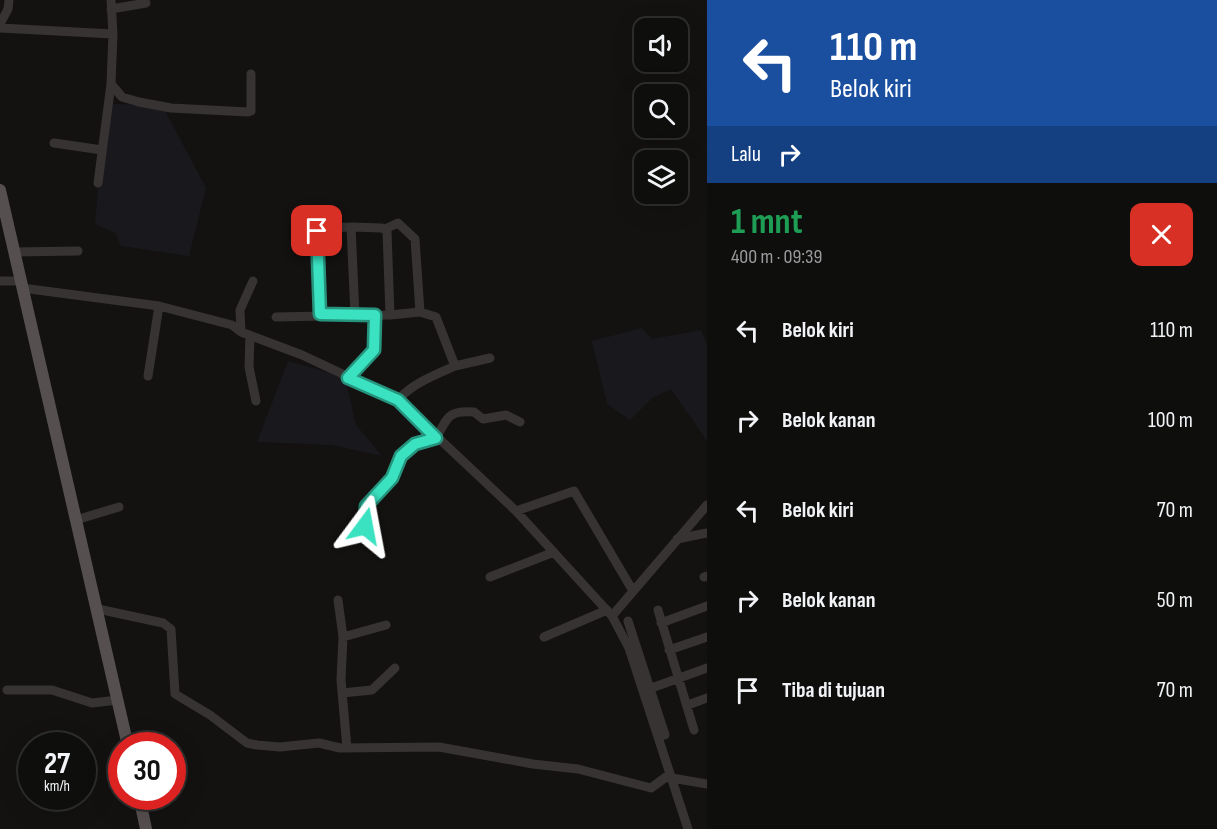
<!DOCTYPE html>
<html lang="id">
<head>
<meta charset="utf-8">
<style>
	body { margin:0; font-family:"Sofia Sans Condensed",sans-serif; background:#171716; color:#f1f3f6; height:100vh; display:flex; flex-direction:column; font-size:22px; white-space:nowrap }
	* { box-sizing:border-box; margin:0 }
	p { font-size:20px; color:#9b9c9d }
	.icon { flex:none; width:33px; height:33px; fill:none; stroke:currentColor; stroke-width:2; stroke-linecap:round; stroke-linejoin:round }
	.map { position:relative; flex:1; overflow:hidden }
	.details { display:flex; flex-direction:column; background:#0e0e0d; width:510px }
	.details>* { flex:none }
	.banner { background:#1a4fa0; color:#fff; overflow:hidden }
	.controls { position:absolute; left:634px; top:18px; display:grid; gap:12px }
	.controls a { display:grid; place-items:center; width:54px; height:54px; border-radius:12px; background:#0e0e0d; box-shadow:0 6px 24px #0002,0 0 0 2px #2e2e2e; font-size:30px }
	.speed { position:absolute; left:18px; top:732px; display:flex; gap:12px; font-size:30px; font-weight:700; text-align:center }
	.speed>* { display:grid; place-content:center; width:78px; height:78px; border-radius:50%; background:#0e0e0d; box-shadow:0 6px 24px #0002,0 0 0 2px #2e2e2e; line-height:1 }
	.speed small { font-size:15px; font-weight:400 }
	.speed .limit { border:9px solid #d22; background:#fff; color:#111 }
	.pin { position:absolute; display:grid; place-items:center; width:51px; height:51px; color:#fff; margin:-26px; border-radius:12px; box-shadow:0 3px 9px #0006 }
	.me { position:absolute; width:66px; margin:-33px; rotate:13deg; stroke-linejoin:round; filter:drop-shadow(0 0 4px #0008) }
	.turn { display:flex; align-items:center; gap:21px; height:126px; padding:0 24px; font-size:27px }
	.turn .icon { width:78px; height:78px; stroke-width:2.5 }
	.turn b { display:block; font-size:42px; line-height:51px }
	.then { display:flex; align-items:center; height:57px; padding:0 24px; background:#0003; gap:12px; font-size:22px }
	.round { display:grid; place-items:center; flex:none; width:63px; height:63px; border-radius:12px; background:#171716 }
	.overview { display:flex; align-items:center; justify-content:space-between; height:102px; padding:0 24px }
	h1 { font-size:36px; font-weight:700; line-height:45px; color:#1e9e55 }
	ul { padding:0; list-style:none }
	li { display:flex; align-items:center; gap:18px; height:90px; padding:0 24px }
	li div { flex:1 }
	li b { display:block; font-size:22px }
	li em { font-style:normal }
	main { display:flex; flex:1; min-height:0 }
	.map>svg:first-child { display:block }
	.green { fill:#19181d }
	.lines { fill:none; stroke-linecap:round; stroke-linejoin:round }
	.minor { stroke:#373333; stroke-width:9 }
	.major { stroke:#564f50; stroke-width:12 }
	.route-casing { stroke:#26937d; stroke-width:15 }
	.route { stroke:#3ae2c1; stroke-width:10 }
</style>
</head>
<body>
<main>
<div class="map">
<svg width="707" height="829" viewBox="0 0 707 829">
	<rect width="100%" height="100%" fill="#131211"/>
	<path class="green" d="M106 104 162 105 206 188 189 256 121 246 115 233 95 224Z
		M642 328 652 339 701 330 707 345V441L671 389 652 398 630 420 607 404 592 341Z
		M288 361 345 377 356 425 382 456 332 445 257 442Z"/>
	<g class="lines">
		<path class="minor" d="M111 9 146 3
			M0 24 8 9 9 0
			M0 28 113 34 111 0
			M113 34 111 84 122 97 139 102 171 108 248 112 251 111V74
			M54 143 102 150
			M98 183 111 84
			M351 227 321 228 317 231 319 310 323 316 390 315 420 312 415 239 398 223 385 229
			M15 252 78 251
			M0 281H21
			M22 288 159 306 232 325 241 332 302 355 398 400 516 511 612 616 629 648 688 829
			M355 315 351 227 382 228 387 231 390 315
			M276 317 323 316
			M241 332 240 310 253 281
			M250 335 249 367 256 401
			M455 366 490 358
			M148 376 159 306
			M348 378 374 350 375 316
			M398 400C413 383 435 375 455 366L436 317 420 312
			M516 511 574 491 633 591
			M76 520 119 507
			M365 526 366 506 392 478 401 456 415 444 436 438C448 418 447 410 474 412L483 419 506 415 520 422
			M677 539 707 533
			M490 577 554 552
			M704 577 707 576
			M338 600 343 637 341 680 347 748
			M98 609 163 623 171 629 175 694 210 715 247 743 257 745 280 747 319 743 340 748 439 747 533 764 578 769 651 788 666 777 707 784
			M658 610 694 730
			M612 616 707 505
			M628 621 665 735
			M661 623 707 606
			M343 637 386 625
			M544 637 607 610
			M669 650 707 637
			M7 690H52L92 703 118 700
			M646 690 707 668
			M342 693 372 690 395 668
			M688 705 707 698"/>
		<path class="major" d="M0 190 128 746
			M139 796 146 829"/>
	</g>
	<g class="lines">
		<defs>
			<path id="route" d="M317 231 320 314 375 315 374 350 348 378 398 400 436 438 415 444 401 456 392 478 366 506 365 526"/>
		</defs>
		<use href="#route" class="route-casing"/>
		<use href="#route" class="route"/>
	</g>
</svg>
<div class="controls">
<a><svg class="icon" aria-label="sound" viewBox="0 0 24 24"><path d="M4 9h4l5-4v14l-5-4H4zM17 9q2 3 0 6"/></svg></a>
<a><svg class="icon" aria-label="search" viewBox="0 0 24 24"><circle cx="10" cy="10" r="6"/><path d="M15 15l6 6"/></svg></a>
<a><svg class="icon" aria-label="layers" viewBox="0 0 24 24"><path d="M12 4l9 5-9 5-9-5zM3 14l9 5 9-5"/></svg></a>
</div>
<div class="speed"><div>27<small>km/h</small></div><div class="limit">30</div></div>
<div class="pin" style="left:317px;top:231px;background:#d93025"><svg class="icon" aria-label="arrive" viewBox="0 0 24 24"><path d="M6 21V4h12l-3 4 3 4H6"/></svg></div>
<svg class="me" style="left:365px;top:526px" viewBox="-20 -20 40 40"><path d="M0-17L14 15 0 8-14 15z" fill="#3ae2c1" stroke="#fff" stroke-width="4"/></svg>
</div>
<section class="details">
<div class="banner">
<div class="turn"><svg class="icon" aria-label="left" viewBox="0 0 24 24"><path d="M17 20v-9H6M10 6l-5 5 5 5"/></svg><div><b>110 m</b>Belok kiri</div></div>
<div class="then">Lalu<svg class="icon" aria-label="right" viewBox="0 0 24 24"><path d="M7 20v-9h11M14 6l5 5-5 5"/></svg></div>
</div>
<div class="overview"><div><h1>1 mnt</h1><p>400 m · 09:39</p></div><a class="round" style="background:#d93025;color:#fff"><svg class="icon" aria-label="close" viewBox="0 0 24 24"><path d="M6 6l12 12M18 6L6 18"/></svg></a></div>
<ul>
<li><svg class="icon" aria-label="left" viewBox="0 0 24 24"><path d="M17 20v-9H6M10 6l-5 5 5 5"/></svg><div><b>Belok kiri</b></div><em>110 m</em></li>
<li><svg class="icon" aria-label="right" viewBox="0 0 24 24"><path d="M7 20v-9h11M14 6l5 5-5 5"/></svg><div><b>Belok kanan</b></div><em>100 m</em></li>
<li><svg class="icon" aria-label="left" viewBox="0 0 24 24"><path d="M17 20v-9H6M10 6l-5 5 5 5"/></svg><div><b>Belok kiri</b></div><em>70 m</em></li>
<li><svg class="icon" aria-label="right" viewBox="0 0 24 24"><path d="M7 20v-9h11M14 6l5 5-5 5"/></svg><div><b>Belok kanan</b></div><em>50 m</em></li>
<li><svg class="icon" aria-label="arrive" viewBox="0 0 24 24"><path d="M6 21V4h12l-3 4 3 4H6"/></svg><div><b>Tiba di tujuan</b></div><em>70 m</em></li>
</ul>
</section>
</main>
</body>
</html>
